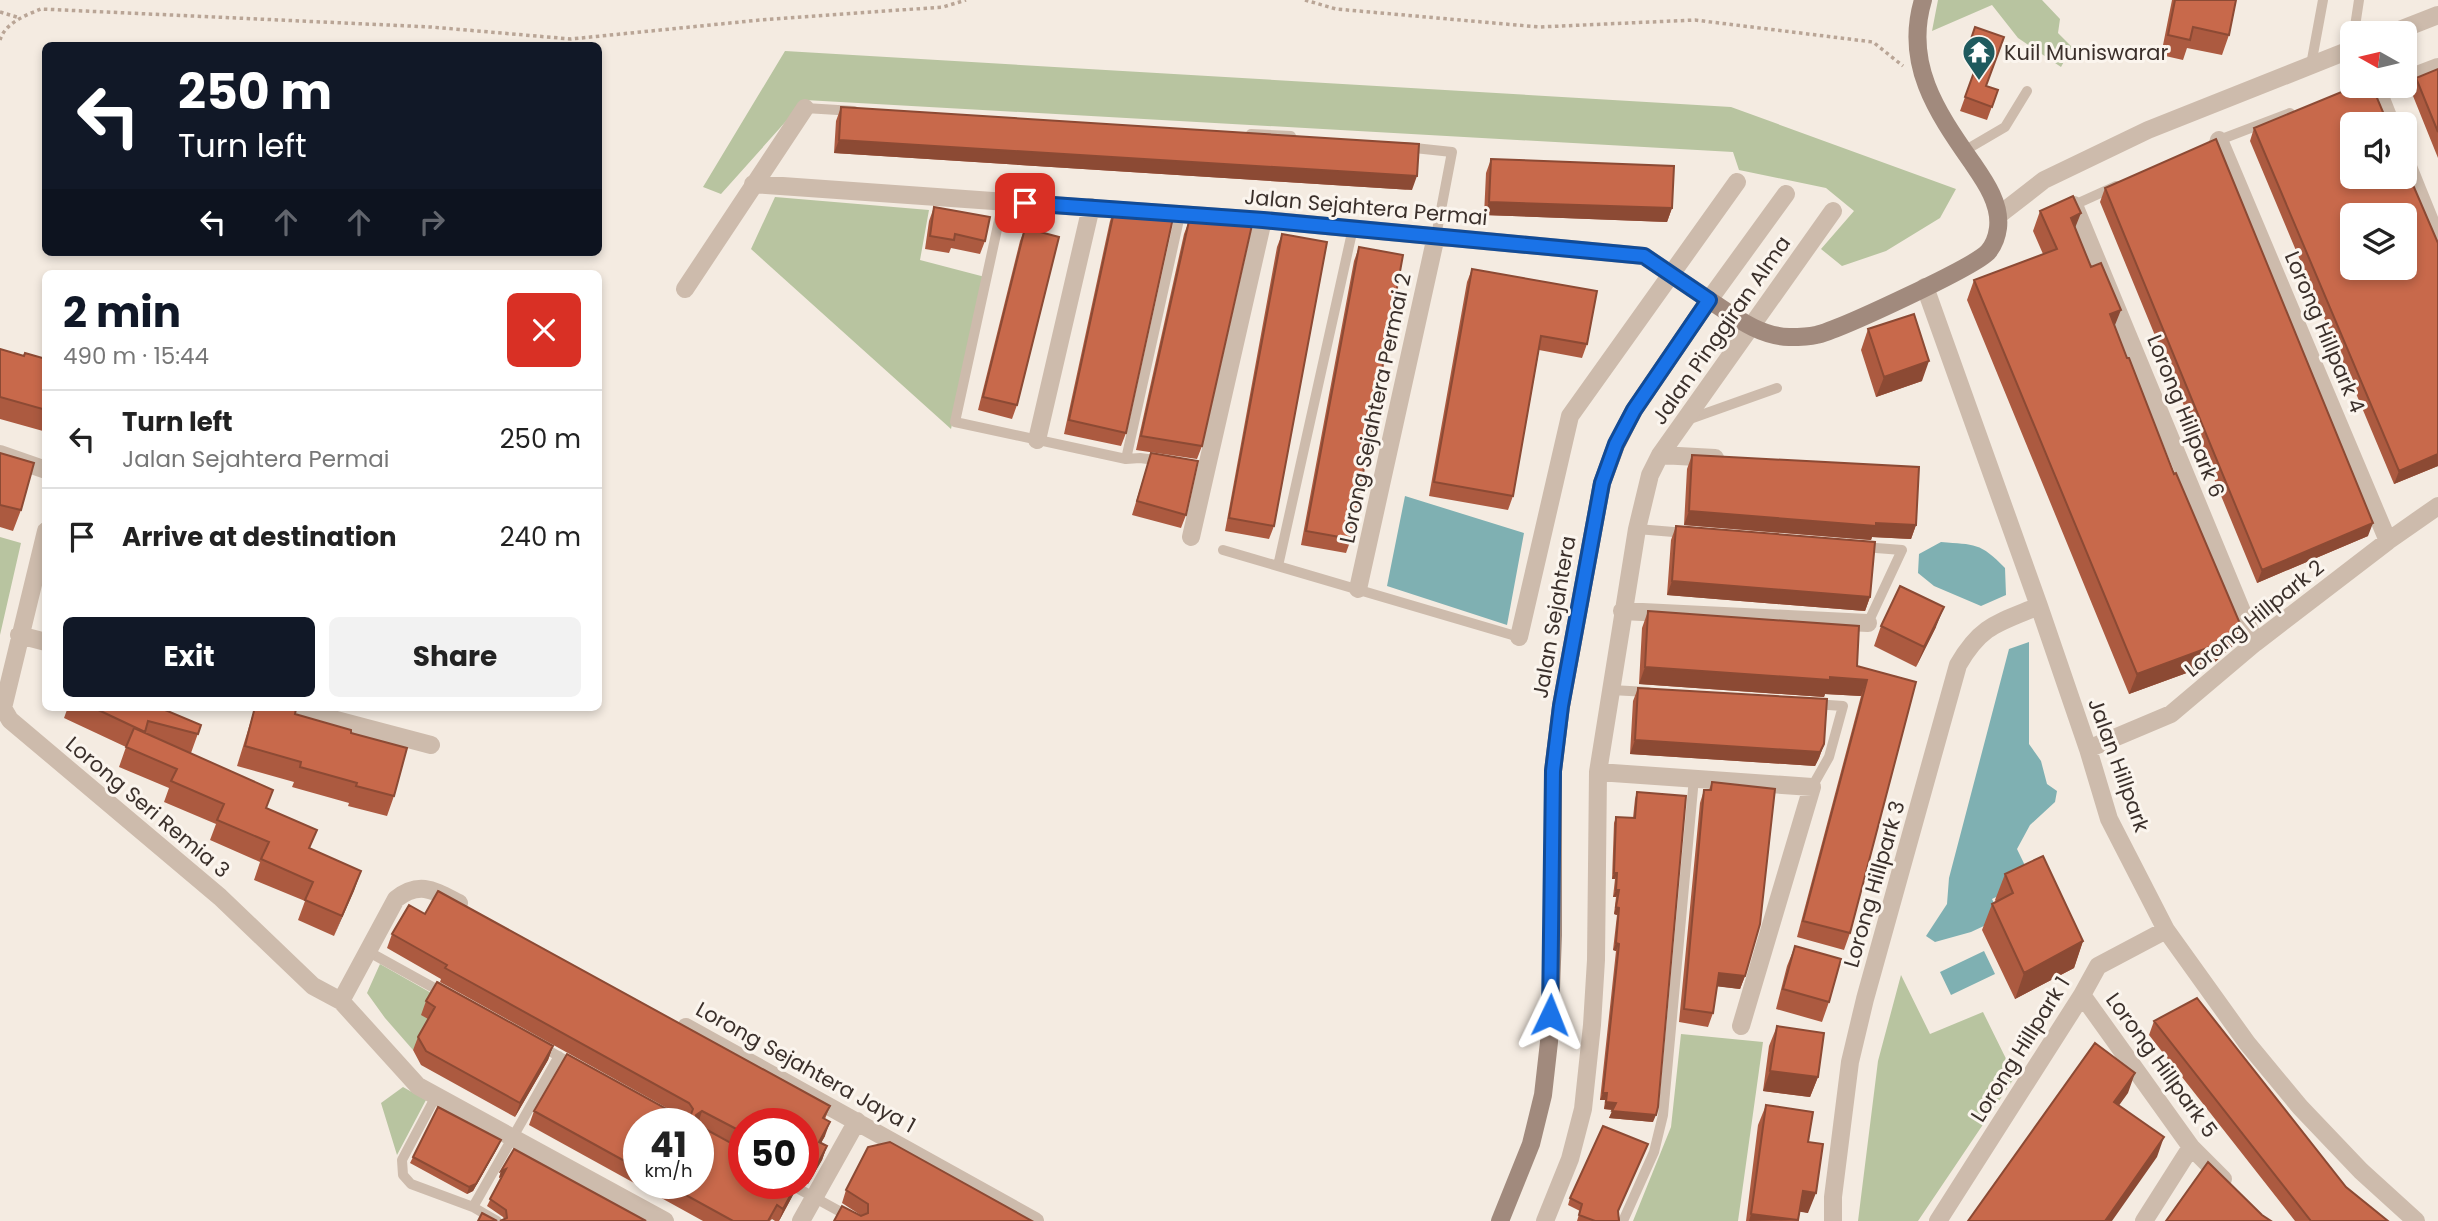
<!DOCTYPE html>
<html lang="en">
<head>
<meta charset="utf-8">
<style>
	body { margin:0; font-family:Poppins,sans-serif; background:#f2f2f2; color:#222; height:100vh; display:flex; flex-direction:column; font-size:26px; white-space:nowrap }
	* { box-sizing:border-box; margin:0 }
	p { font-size:23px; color:#767676 }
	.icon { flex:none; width:38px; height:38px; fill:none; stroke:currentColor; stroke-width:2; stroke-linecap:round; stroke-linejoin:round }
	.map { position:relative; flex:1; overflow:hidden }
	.drawer { position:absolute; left:42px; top:270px; width:560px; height:441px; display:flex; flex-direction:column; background:#fff; border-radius:10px; box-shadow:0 4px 10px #0003 }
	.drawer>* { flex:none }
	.banner { position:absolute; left:42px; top:42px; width:560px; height:214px; border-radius:10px; box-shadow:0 4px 10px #0003; background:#111827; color:#fff; overflow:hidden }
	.needle { width:46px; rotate:278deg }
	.controls { position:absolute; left:2340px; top:21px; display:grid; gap:14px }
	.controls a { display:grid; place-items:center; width:77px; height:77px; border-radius:10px; background:#fff; box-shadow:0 4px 10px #0003; font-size:35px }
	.speed { position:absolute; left:623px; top:1108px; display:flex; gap:14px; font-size:35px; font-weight:700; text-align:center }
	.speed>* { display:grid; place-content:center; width:91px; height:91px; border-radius:50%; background:#fff; box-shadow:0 4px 10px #0003; line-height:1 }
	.speed small { font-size:18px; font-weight:400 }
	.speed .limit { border:10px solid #d22; background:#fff; color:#111 }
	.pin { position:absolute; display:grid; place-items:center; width:60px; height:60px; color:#fff; margin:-30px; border-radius:14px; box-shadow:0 4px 10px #0006 }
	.me { position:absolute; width:77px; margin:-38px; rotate:2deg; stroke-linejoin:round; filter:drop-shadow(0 0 5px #0008) }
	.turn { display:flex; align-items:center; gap:24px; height:147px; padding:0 21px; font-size:32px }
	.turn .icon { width:91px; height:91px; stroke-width:2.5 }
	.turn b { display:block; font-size:49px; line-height:60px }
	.lanes { display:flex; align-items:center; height:66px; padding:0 21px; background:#0003; justify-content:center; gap:35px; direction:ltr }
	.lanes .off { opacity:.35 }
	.round { display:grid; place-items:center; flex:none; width:74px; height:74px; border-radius:10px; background:#f2f2f2 }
	.head { display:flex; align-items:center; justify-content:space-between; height:119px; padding:0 21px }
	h1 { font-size:42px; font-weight:700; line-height:52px; color:#111827 }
	.cta { display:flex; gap:14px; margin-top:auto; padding:14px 21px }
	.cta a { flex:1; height:80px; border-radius:10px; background:#111827; color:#fff; font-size:28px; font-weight:700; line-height:80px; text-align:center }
	.cta a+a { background:#f2f2f2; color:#222 }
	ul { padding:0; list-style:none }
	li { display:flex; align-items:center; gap:21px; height:98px; padding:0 21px; border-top:2px solid #e0e0e0 }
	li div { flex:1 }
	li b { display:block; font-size:26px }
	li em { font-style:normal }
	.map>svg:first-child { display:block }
	.green { fill:#b8c4a0 }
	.water { fill:#7fb0b2 }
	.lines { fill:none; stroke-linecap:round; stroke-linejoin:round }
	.path { stroke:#b9a596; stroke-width:3.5; stroke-dasharray:3.5 3.5; stroke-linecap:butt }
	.lane { stroke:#cdbbac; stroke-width:10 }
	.street { stroke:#cdbbac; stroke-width:18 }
	.secondary { stroke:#a18a7d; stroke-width:18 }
	.wall { fill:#ac5a40; fill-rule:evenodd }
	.shaded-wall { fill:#8c4a34 }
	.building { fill:#c8694b; stroke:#8c4a34; stroke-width:2; fill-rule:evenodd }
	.route-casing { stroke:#114b97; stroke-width:18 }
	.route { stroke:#1a73e8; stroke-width:12 }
	.labels { text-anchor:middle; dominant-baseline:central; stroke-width:6; stroke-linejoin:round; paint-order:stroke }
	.poi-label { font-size:21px; fill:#3b302b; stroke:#fbf5ee; text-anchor:start }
	.street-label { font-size:21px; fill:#3b302b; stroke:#fbf5ee }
</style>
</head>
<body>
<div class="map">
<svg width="2438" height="1221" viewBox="0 0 2438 1221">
	<rect width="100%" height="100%" fill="#f4ebe1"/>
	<path class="green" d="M1938 0H2042L2060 19 2058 33 2072 47 2061 67 2018 38 1992 5 1932 31Z
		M785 51 1731 107 1956 189 1940 218 1886 251 1842 266 1821 249 1854 211 1826 188 1739 170 1733 152 805 100 721 194 703 187Z
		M775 197 929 210 920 260 985 277 951 429 751 249Z
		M0 537 21 543 0 635Z
		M380 964 433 994 430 1020 413 1050 385 1018 367 993Z
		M1901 975 1930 1034 1983 1012 2015 1077 1918 1221H1858L1878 1061Z
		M1681 1034 1763 1042 1738 1221H1633L1671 1127Z
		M403 1087 426 1100 397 1155 381 1103Z"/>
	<path class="water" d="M1405 496 1524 533 1507 625 1387 586Z
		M1941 542C1975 545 1980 542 2005 568L2006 595 1981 606 1934 586 1918 573 1919 554Z
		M2029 642V744L2041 761 2047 784 2057 791 2055 802 2030 825 2017 849 2032 880 1992 899 2001 918 1971 932 1935 942 1926 936 1947 904 1949 878 2009 649Z
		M1984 951 1995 974 1951 995 1940 972Z"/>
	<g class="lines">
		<path class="path" d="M1305 0 1336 9 1539 27 1695 20 1873 42 1903 66
			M0 12 20 18
			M0 40C5 23 26 15 41 9L431 27 571 39 760 20 943 7 966 0"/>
		<path class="lane" d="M2354 33 2359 0
			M2311 65 2323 0
			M805 108 854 111
			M1251 134 1291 136
			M2214 142 2290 113
			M1405 147 1452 152 1436 236
			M1964 151 2005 127 2027 91
			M1003 202 955 422 1126 459 1140 458 1163 461
			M2074 205 2116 186
			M1687 420 1777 388
			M1126 459 1180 215
			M1637 529 1686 533
			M1863 547 1902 550 1868 623
			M1223 550 1519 637
			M1278 566 1353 228
			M1611 690 1648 692
			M1812 787 1829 757 1843 706 1814 704
			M369 952 445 994
			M539 1045 574 1065
			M436 1096 402 1160 403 1175 411 1184 473 1207 497 1221
			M788 1183 857 1221
			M473 1207 559 1056
			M1623 1221 1654 1152 1663 1115 1694 778"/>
		<path class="street" d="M2392 33 2438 15
			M2404 80 2438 67
			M2391 86 2378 91 2391 124
			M2219 140 2388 541
			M2404 157 2438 241
			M753 184 1263 220 1644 256 1709 300 1786 194
			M2074 205 2255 643
			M1999 215 2044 180 2148 130 2352 49
			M1925 287 2039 606 2088 749 2109 819 2166 930 2247 1043 2300 1107 2361 1171 2416 1221
			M685 289 805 108
			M1037 440 1091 207
			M0 454 46 470
			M1660 455 1715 458
			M46 531 3 708 10 720 220 897 313 986 341 1001 418 1086 665 1221
			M1191 537 1263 220
			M1358 589 1436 236
			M1622 611 1868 623
			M19 635 46 642
			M1519 637 1570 416 1737 182
			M287 707 431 745
			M2088 749 2171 714 2255 643 2388 541 2438 506
			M1598 772 1812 787 1741 1026
			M2082 995 2191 1147 2223 1179
			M341 1001 396 899C420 880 435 891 459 903
			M686 1027 1035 1221
			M801 1221 857 1121
			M1545 1221 1570 1159 1583 1109 1592 1025 1596 960 1598 772 1637 529 1650 475 1660 455 1833 211
			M1833 1221V1197L1850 1062 1865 999 1958 665C1981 625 1998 623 2039 606
			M1938 1221 2082 995 2098 966 2166 930
			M2144 1221 2191 1147"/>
		<path class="secondary" d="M1500 1221 1531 1144 1543 1095 1549 1042 1553 935V771L1561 706 1602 483 1616 445 1634 410 1709 300C1734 316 1758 336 1789 337 1798 337 1808 337 1816 335 1839 330 1974 267 1988 252 1993 246 1997 236 1998 228 2001 203 1984 180 1971 161 1936 111 1904 63 1923 0"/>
	</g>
	<path class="wall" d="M2172 0H2236L2229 35 2222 55 2187 48 2183 60 2161 55Z
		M1975 27 2004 37 1986 86 1998 90 1987 120 1960 111 1977 64 1964 59Z
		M2438 69V158L2411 91 2416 78Z
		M841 107 1412 190 834 153 836 121Z
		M2254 128 2438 243V466L2394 484 2250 141Z
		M1491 159 1672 208 1667 222 1484 215 1486 173Z
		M2105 188 2368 536 2257 583 2100 202Z
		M934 207 985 241 980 254 951 248 949 253 925 249 929 221Z
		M1115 207 1126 433 1121 446 1064 434 1110 221Z
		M2040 211 2075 228 2114 326 2233 646 2214 663 2129 694 1967 300 1974 280 2043 254 2033 231Z
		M1193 213 1202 446 1197 459 1136 450 1184 234 1189 221H1190Z
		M1025 228 1017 405 1012 419 978 410 1020 241Z
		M1282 234 1274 526 1269 539 1225 531 1277 247Z
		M1359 247 1351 539 1346 553 1301 545 1354 261Z
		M1472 269 1587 344 1582 358 1539 350 1513 496 1508 510 1429 496 1467 282Z
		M1868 329 1922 381 1876 397 1861 350Z
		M0 349 24 356 46 359V428H44L43 431 0 419Z
		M0 453 21 510 13 531 0 527Z
		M1151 453 1186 515 1181 528 1132 515Z
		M1692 455 1916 525 1911 539 1872 537 1871 540 1684 525 1687 469Z
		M1676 526 1870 597 1865 611 1667 595 1671 540Z
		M1648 611 1916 682 1850 933 1844 950 1797 937 1861 696 1825 694 1824 697 1639 684 1642 628Z
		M1881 626 1936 627 1916 667 1874 646Z
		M1638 688 1824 744 1819 758 1815 766 1630 754 1633 701Z
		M68 707H158L201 725 191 753 266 808 310 849 361 871 334 936 298 920 305 901 254 880 260 862 210 840 216 824 164 802 169 788 119 767 126 747 64 718Z
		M255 707H289L295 714 351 733 394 796 387 816 348 806 349 803 292 787 294 782 237 766Z
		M1712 782 1745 976 1740 989 1717 986 1713 1013 1708 1027 1679 1022 1700 803 1704 790H1709Z
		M1637 792 1653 1122 1609 1118 1613 1110 1604 1109 1605 1100H1600L1616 951 1613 950 1617 915 1614 914 1616 897H1613L1615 879H1612L1614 823 1616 817 1633 818 1635 799Z
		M2005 874 2083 941 2074 968 2015 999 1982 930 1992 904 1996 902 1995 900Z
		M425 914 830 1106 825 1119V1136L821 1143 827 1146 822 1160 808 1184 803 1182V1124H744V1149L709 1131 798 1183 793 1195 779 1221H775L772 1219 770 1221H703L529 1125 534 1111 683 1117 440 982 441 979 387 948 392 934ZM639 1124H698V1183H639Z
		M1795 946 1829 1002 1822 1022 1776 1009 1787 966Z
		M426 1001 553 1046 548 1060 515 1117 421 1065 413 1050 418 1037 428 1019 421 1015Z
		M2154 1021 2346 1187 2388 1221H2295L2149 1035Z
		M1777 1026 1818 1077 1810 1097 1763 1091 1769 1046Z
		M1766 1105 1808 1142V1213L1800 1211 1798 1221H1746L1758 1125Z
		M1648 1144 1618 1212 1620 1221H1577L1580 1211 1568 1205 1570 1198Z
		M498 1147 473 1191 467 1194 410 1163 413 1157Z
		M501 1171 646 1221 504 1219 503 1217 487 1206 502 1176 499 1178Z
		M846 1190 1032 1221H834L862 1216 842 1203Z"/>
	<path class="shaded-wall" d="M839 140 1417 176 1412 190 834 153Z
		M1489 202 1672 208 1667 222 1484 215Z
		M2081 213 2073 233 2071 218Z
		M2121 310 2113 330 2110 314Z
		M1929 361 1922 381 1876 397 1884 377Z
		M2438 454V466L2394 484 2399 471Z
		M1689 511 1876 523 1916 525 1911 539 1872 537 1871 540 1684 525Z
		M2373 523 2368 536 2257 583 2262 570Z
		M1672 581 1870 597 1865 611 1667 595Z
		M1944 607 1936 627 1916 667 1924 647Z
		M2241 626 2233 646 2214 663 2129 694 2137 674Z
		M1645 667 1830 677 1867 680 1861 696 1825 694 1824 697 1639 684Z
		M1635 740 1824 744 1819 758 1815 766 1630 754Z
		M361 871 354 891 334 936 342 916Z
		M1614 873H1617L1615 879H1612Z
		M1616 890H1619L1616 897H1613Z
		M1616 907 1619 908 1617 915 1614 914Z
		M2083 941 2074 968 2015 999 2024 973Z
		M1616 943 1619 944 1616 951 1613 950Z
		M1719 973 1745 976 1740 989 1714 986Z
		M553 1046 548 1060 515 1117 520 1103Z
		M1770 1071 1818 1077 1810 1097 1763 1091Z
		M2135 1073 2128 1093 2107 1122 2114 1102Z
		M1603 1093H1607L1605 1100H1600Z
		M1606 1102 1616 1103 1614 1110 1604 1109Z
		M702 1111 698 1124H693L696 1115Z
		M1612 1111 1656 1115 1653 1122 1609 1118Z
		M830 1122 825 1136 814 1155 819 1142Z
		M2164 1137 2157 1157 2112 1221H2105Z
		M501 1140 498 1147 473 1191 467 1194 469 1187Z
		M827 1146 822 1160 808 1184 814 1171Z
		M506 1169 504 1176 499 1178 501 1171Z
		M798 1183 793 1195 779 1221 783 1209Z
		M1803 1191 1816 1193 1808 1213 1795 1211Z
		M1751 1214 1798 1220 1749 1221Z"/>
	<path class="building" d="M2175 0H2236L2229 35 2193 27 2190 40 2168 35Z
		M1975 27 2004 37 1986 86 1998 90 1992 107 1965 97 1982 50 1969 45Z
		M2438 69V132L2416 78Z
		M2356 86H2372L2388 124H2352V177H2404V164L2438 243V454L2399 471 2254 128ZM2352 215H2404V268H2352Z
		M841 107 1419 144 1417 176 839 140Z
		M2216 139 2373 523 2262 570 2105 188Z
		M1491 159 1674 166 1672 208 1489 202Z
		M2073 196 2081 213 2071 218 2091 267 2101 263 2121 310 2110 314 2127 358H2129L2174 474 2176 473 2241 626 2221 643 2137 674 1974 280 2057 249 2040 211Z
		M934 207 990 217 985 241 955 234 954 240 930 236Z
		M1115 207 1173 218 1126 433 1069 420Z
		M1193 213 1252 225 1202 446 1141 436 1189 221H1191Z
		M1025 228 1059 237 1017 405 983 397Z
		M1282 234 1327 242 1274 526 1229 518Z
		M1359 247 1403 255 1351 539 1306 531Z
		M1472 269 1597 291 1587 344 1541 336 1513 496 1434 482Z
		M1914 314 1929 361 1884 377 1868 329Z
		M0 349 24 356 25 353 46 359V410L0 397Z
		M0 453 34 463 21 510 0 505Z
		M1151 453 1198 461 1186 515 1137 501Z
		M1692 455 1919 467 1916 525 1876 523V526L1689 511Z
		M1676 526 1875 542 1870 597 1672 581Z
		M1900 586 1944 607 1924 647 1881 626Z
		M1648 611 1859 626 1857 666 1916 682 1850 933 1803 921 1867 680 1830 677V680L1645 667Z
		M1638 688 1827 699 1824 744 1820 752 1635 740Z
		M92 707H158L201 725 198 734 148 721 145 732Z
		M255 707H289L296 709 295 714 351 730V733L407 748 394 796 356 786 357 783 300 767 301 762 245 746Z
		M134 728 273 790 266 808 317 830 309 848 361 871 342 916 305 900 313 882 261 859 269 842 217 820 224 804 171 781 177 769 126 747Z
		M1712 782 1775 789 1760 924 1745 976 1719 973 1713 1013 1684 1009 1704 790H1711Z
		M1637 792 1686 796 1658 1107 1656 1115 1612 1111 1616 1103 1606 1102 1607 1093H1603L1619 944 1616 943 1619 908 1616 907 1619 890H1616L1617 873H1614L1616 817 1635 818Z
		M2043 856 2083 941 2024 973 1992 904 2013 893 2005 874Z
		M438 891 830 1106 823 1118 830 1122 819 1142 827 1146 814 1171 803 1166V1124H744V1133L702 1111 696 1115 695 1120 697 1124H639V1169L534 1111 567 1054 681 1117H690L693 1109 689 1103 445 968 447 965 392 934 409 905 425 914Z
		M1795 946 1841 959 1829 1002 1783 989Z
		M437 982 553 1046 520 1103 426 1051 418 1037 435 1007 426 1001Z
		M2197 998 2346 1187 2388 1221H2311L2154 1021Z
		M1777 1026 1824 1033 1818 1077 1770 1071Z
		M2095 1043 2135 1073 2114 1102 2164 1137 2105 1221H1968Z
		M1766 1105 1813 1112 1808 1142 1823 1144 1816 1193 1803 1191 1798 1220 1751 1214Z
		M438 1107 501 1140 476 1184 469 1187 413 1157Z
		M698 1125 744 1150V1183H797L783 1209 777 1205 768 1221H733L664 1183H698Z
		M1603 1126 1648 1144 1618 1211 1619 1221H1595L1579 1215 1582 1204 1570 1198Z
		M890 1142 1032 1221H834L842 1206 861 1216 868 1213V1204L846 1190 868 1147Z
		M514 1149 646 1221H500L507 1218 506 1210 490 1199 506 1169 501 1171Z
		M2208 1162 2262 1215 2271 1221H2166Z
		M482 1213 497 1221H478Z"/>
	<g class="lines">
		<defs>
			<path id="route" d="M1025 203 1263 220 1644 256 1709 300 1634 410 1616 444 1602 483 1561 706 1553 771 1550 1015"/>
		</defs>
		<use href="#route" class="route-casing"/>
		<use href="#route" class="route"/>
	</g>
	<defs>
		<symbol id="temple-pin" viewBox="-11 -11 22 30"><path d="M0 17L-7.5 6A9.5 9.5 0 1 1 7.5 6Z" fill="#1f5a5e" stroke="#fbf5ee"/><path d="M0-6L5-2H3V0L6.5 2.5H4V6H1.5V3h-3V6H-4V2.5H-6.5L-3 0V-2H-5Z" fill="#fff"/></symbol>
	</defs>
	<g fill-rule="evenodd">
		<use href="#temple-pin" x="1960" y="33" width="38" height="52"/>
	</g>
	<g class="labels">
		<g class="poi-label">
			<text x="2004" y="52">Kuil Muniswarar</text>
		</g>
		<g class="street-label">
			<text transform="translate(1366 207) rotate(5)">Jalan Sejahtera Permai</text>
			<text transform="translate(1721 330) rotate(-55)">Jalan Pinggiran Alma</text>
			<text transform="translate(2325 332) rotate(67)">Lorong Hillpark 4</text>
			<text transform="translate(1375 408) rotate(-78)">Lorong Sejahtera Permai 2</text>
			<text transform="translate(2186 416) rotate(68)">Lorong Hillpark 6</text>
			<text transform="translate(1554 617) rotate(-80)">Jalan Sejahtera</text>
			<text transform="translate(2254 618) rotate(-39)">Lorong Hillpark 2</text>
			<text transform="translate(2119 765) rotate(70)">Jalan Hillpark</text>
			<text transform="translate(148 807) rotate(40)">Lorong Seri Remia 3</text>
			<text transform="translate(1874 884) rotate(-74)">Lorong Hillpark 3</text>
			<text transform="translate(2020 1049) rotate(-58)">Lorong Hillpark 1</text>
			<text transform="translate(2162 1065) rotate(54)">Lorong Hillpark 5</text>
			<text transform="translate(806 1067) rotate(29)">Lorong Sejahtera Jaya 1</text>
		</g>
	</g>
</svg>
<div class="controls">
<a><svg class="needle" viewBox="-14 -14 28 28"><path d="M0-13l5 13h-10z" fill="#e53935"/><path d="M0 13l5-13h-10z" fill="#767676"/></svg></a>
<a><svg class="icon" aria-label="sound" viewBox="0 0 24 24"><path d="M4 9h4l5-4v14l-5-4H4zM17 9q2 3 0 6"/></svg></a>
<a><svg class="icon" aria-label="layers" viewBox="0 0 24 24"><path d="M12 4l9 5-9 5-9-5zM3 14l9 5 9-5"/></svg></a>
</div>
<div class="speed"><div>41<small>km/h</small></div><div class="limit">50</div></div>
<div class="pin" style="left:1025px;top:203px;background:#d93025"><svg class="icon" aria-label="arrive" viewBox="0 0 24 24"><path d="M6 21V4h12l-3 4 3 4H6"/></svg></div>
<svg class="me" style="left:1550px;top:1015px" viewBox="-20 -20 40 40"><path d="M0-17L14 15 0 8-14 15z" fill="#1a73e8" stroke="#fff" stroke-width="4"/></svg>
<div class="banner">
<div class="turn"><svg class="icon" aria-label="left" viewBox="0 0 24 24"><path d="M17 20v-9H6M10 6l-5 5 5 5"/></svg><div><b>250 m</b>Turn left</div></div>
<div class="lanes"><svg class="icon" aria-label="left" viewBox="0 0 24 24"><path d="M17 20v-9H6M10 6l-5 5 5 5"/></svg><svg class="icon off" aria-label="ahead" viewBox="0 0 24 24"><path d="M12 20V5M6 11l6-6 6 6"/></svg><svg class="icon off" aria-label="ahead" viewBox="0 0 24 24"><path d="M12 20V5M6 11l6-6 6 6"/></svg><svg class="icon off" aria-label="right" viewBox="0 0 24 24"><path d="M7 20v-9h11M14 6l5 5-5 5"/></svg></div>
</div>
<section class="drawer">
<div class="head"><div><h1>2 min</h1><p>490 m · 15:44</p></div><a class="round" style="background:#d93025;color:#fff"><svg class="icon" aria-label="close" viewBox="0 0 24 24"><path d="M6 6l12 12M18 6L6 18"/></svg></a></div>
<ul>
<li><svg class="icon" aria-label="left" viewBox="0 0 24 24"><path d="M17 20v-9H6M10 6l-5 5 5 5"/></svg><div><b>Turn left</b><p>Jalan Sejahtera Permai</p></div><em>250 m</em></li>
<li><svg class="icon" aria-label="arrive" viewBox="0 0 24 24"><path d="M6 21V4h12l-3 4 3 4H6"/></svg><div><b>Arrive at destination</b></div><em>240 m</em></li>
</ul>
<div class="cta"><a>Exit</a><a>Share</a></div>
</section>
</div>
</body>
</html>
